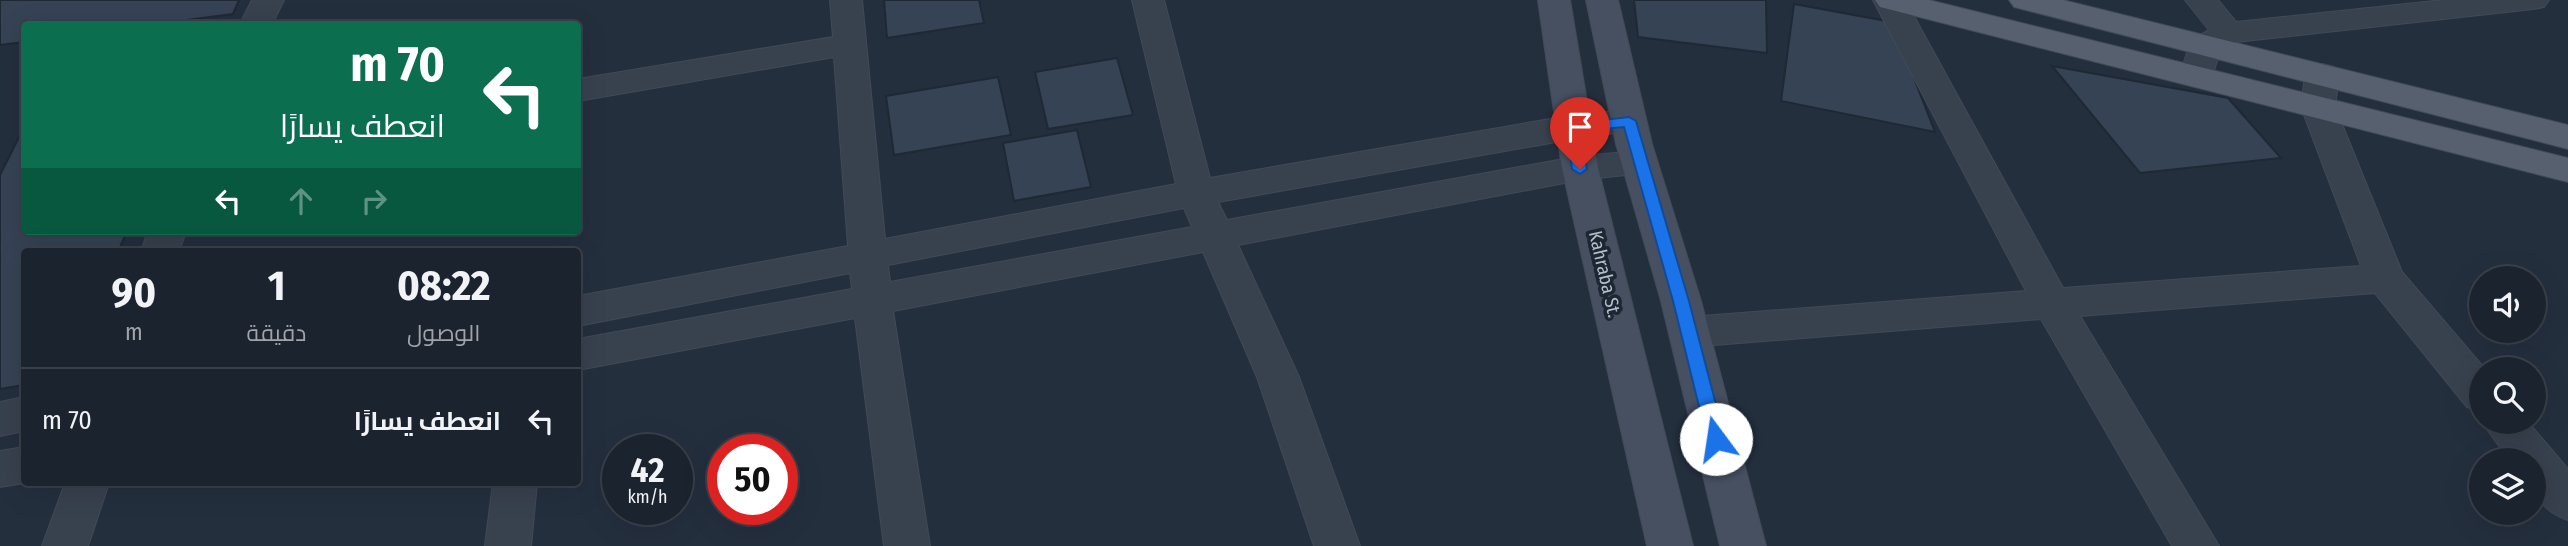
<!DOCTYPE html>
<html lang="ar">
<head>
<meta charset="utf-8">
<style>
	body { margin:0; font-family:"Fira Sans Condensed",Cairo,sans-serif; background:#242b36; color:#f1f3f6; direction:rtl; height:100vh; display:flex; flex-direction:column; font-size:26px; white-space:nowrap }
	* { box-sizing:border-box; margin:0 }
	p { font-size:23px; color:#a0a4aa }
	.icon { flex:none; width:38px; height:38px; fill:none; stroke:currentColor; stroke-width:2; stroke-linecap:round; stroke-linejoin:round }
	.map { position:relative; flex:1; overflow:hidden; direction:ltr }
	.panel { position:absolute; left:21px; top:248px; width:560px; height:238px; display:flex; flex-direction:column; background:#1b232e; border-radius:7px; box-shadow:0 7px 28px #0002,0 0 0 2px #39404a; direction:rtl }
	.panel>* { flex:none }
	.hud { position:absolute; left:21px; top:21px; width:560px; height:214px; border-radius:7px; box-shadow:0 7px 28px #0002,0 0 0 2px #39404a; direction:rtl; background:#0b6e4f; color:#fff; overflow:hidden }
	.buttons { position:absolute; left:2469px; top:266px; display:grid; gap:14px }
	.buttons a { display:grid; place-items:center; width:77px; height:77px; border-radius:50%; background:#1b232e; box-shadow:0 7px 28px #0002,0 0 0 2px #39404a; font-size:35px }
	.speed { position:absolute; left:602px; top:434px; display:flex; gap:14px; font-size:35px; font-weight:700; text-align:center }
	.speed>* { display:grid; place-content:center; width:91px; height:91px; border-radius:50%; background:#1b232e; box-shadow:0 7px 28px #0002,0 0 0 2px #39404a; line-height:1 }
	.speed small { font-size:18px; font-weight:400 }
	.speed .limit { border:10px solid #d22; background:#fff; color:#111 }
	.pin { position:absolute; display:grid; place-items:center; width:60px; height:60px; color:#fff; margin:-72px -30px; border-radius:50% 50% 50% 0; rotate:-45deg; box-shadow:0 0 7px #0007 }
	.pin .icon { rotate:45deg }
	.me { position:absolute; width:77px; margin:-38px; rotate:346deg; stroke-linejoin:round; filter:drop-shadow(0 0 5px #0008) }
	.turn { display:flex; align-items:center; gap:24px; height:147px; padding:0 21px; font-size:32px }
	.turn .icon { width:91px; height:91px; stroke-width:2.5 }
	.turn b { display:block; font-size:49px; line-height:60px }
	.lanes { display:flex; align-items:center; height:66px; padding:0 21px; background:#0003; justify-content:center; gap:35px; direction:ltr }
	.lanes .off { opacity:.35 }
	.eta { display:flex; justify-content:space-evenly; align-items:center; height:119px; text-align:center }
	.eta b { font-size:42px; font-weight:700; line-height:49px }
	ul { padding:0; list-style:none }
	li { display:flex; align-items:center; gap:21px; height:105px; padding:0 21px; border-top:2px solid #39404a }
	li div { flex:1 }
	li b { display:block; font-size:26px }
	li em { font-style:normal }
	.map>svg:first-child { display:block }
	.building { fill:#364354; stroke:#1f2835; stroke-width:2 }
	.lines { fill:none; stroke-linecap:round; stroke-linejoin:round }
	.street-casing { stroke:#414a57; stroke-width:2 }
	.secondary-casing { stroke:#414a57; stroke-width:2 }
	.primary-casing { stroke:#414a57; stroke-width:2 }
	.street { fill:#38414e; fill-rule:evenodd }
	.secondary { fill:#465061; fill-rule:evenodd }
	.primary { fill:#56606e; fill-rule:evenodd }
	.route { fill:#1a73e8; stroke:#114b97; stroke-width:2 }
	.labels { text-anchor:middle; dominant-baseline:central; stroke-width:7; stroke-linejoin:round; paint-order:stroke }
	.street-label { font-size:19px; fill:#b4bcc9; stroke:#1d2633 }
</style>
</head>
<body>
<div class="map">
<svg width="2568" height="546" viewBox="0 0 2568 546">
	<rect width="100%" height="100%" fill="#242f3e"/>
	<path class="building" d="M0 0H239L233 14 156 24H24V42L0 45Z
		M884 0H979L984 23 887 38Z
		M1634 0H1766L1767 53 1638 37Z
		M1794 4 1892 22 1935 132 1781 101Z
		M1117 58 1133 115 1048 129 1035 72Z
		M2052 66 2228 98 2281 158 2140 173Z
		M998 77 1011 135 894 155 886 96Z
		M24 127V231H127L118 252H24V385L0 389V175Z
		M1077 130 1091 187 1014 201 1003 143Z"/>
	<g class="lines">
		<defs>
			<path id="street" d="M252 0H284L272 24H240Z
				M830 0H862L885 239 1176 184 1132 0H1164L1210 178 1573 115 1629 110 1641 113 1646 121 1641 129 1573 139 1218 202 1227 220 1580 156 1640 151 1653 154 1658 163 1653 172 1580 180 1238 245 1299 377 1360 546H1314L1257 377 1203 252 893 311 930 546H884L855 318 578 370V339L852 289 850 273 578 326V296L848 246 834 57 578 101V79L833 37ZM1184 208 1192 227 890 282 888 265Z
				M1873 0H1905L2063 288 2361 266 2301 107 2305 75 2310 67 2322 64 2334 67 2339 75 2335 107 2402 272 2485 369H2482V411L2467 407 2375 293 2080 316 2219 546H2172L2041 319 1689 347 1675 343 1669 332 1675 321 1689 317 2026 291Z
				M2185 0H2218L2236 22 2444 0H2549L2544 7 2533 9 2236 42 2221 50 2209 84 2197 87 2185 84 2180 76C2187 53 2187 42 2209 30Z
				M148 231H186L179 252H141Z
				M24 397V431L0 436V402Z
				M2482 422H2528L2568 469V520C2535 508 2534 492 2534 460H2509Z
				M24 447V483L0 487V451Z
				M65 483H109L88 546H42Z
				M493 483H537L531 546H485Z"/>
			<path id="secondary" d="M1538 0H1570L1598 168 1693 546H1647L1562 168Z
				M1586 0H1618L1652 144 1701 301 1766 546H1720L1661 301 1616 144Z"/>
			<path id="primary" d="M1875 0H1929L2568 158V182L1880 7Z
				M2009 0H2063L2568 125V149L2014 7Z"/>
		</defs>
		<use href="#street" class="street-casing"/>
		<use href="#secondary" class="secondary-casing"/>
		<use href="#primary" class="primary-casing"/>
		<use href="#street" class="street"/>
		<use href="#secondary" class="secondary"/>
		<use href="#primary" class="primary"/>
	</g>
	<path class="route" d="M1629 117 1636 121 1689 301 1725 439 1722 444H1710L1707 439 1673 301 1624 127 1581 131 1587 169 1580 174 1572 169 1566 127 1568 124Z"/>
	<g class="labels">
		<g class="street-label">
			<text transform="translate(1605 274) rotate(77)">Kahraba St.</text>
		</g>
	</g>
</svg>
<div class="buttons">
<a><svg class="icon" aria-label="sound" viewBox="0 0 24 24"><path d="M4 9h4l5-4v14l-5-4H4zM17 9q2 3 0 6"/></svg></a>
<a><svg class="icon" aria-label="search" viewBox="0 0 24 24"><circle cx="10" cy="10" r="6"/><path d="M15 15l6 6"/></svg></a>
<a><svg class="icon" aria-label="layers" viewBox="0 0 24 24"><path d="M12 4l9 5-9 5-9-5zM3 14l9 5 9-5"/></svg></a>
</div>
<div class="speed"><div>42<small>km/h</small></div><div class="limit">50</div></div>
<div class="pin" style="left:1580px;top:169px;background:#d93025"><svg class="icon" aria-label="arrive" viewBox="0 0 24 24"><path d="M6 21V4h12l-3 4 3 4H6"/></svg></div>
<svg class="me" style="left:1716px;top:439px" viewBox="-20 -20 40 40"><circle r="19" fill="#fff"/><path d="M0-13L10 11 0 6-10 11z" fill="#1a73e8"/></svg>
<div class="hud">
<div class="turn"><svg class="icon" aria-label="left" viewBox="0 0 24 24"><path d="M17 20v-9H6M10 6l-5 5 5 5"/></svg><div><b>70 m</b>انعطف يسارًا</div></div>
<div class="lanes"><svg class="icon" aria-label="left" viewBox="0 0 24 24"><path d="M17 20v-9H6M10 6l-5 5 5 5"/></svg><svg class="icon off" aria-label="ahead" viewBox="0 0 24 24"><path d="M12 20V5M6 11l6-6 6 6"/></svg><svg class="icon off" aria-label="right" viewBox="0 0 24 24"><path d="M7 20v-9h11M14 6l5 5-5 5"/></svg></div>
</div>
<section class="panel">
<div class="eta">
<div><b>08:22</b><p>الوصول</p></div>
<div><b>1</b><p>دقيقة</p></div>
<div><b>90</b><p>m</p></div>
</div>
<ul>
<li><svg class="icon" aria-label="left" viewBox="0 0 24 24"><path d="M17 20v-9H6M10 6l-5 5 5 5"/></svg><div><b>انعطف يسارًا</b></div><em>70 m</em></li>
</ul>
</section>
</div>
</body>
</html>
